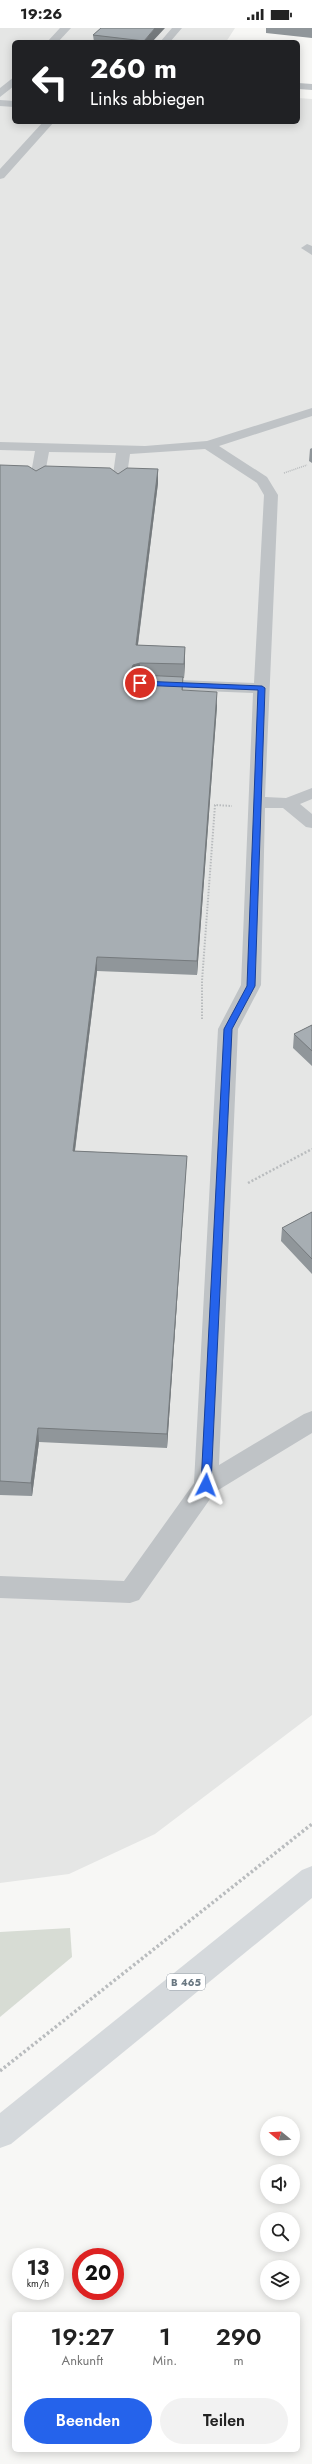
<!DOCTYPE html>
<html lang="de">
<head>
<meta charset="utf-8">
<style>
	body { margin:0; font-family:Jost,sans-serif; background:#f2f2f2; color:#222; height:100vh; display:flex; flex-direction:column; font-size:15px; white-space:nowrap }
	* { box-sizing:border-box; margin:0 }
	p { font-size:13px; color:#767676 }
	.icon { flex:none; width:22px; height:22px; fill:none; stroke:currentColor; stroke-width:2; stroke-linecap:round; stroke-linejoin:round }
	.map { position:relative; flex:1; overflow:hidden }
	.panel { position:absolute; left:12px; top:2284px; width:288px; height:140px; display:flex; flex-direction:column; background:#fff; border-radius:6px; box-shadow:0 2px 10px #0003 }
	.panel>* { flex:none }
	.top-card { position:absolute; left:12px; top:12px; width:288px; height:84px; border-radius:6px; box-shadow:0 2px 10px #0003; background:#202124; color:#fff; overflow:hidden }
	.needle { width:26px; rotate:288deg }
	.fabs { position:absolute; left:260px; top:2088px; display:grid; gap:8px }
	.fabs a { display:grid; place-items:center; width:40px; height:40px; border-radius:50%; background:#fff; box-shadow:0 2px 10px #0003; font-size:20px }
	.speed { position:absolute; left:12px; top:2220px; display:flex; gap:8px; font-size:20px; font-weight:700; text-align:center }
	.speed>* { display:grid; place-content:center; width:52px; height:52px; border-radius:50%; background:#fff; box-shadow:0 2px 10px #0003; line-height:1 }
	.speed small { font-size:10px; font-weight:400 }
	.speed .limit { border:6px solid #d22; background:#fff; color:#111 }
	.pin { position:absolute; display:grid; place-items:center; width:34px; height:34px; color:#fff; margin:-17px; border:2px solid #fff; border-radius:50%; box-shadow:0 1px 4px #0007 }
	.me { position:absolute; width:44px; margin:-22px; rotate:3deg; stroke-linejoin:round; filter:drop-shadow(0 0 3px #0008) }
	.turn { display:flex; align-items:center; gap:14px; height:84px; padding:0 12px; font-size:18px }
	.turn .icon { width:52px; height:52px; stroke-width:2.5 }
	.turn b { display:block; font-size:28px; line-height:34px }
	.eta { display:flex; justify-content:space-evenly; align-items:center; height:68px; text-align:center }
	.eta b { font-size:24px; font-weight:600; line-height:28px }
	.button { display:flex; gap:8px; margin-top:auto; padding:8px 12px }
	.button a { flex:1; height:46px; border-radius:24px; background:#2563eb; color:#fff; font-size:16px; font-weight:600; line-height:46px; text-align:center }
	.button a+a { background:#f2f2f2; color:#222 }
	.status { display:flex; justify-content:space-between; align-items:center; height:28px; padding:0 20px; background:#fff; direction:ltr }
	.status svg { height:11px; fill:currentColor }
	.map>svg:first-child { display:block }
	.built { fill:#e5e6e5 }
	.green { fill:#d7dcd4 }
	.lines { fill:none; stroke-linecap:round; stroke-linejoin:round }
	.path-far3 { stroke:#b9bcbe; stroke-width:1.5; stroke-dasharray:1 1; stroke-linecap:butt }
	.path-far2 { stroke:#b9bcbe; stroke-width:2; stroke-dasharray:1.5 1.5; stroke-linecap:butt }
	.path-far1 { stroke:#b9bcbe; stroke-width:2.5; stroke-dasharray:2 2; stroke-linecap:butt }
	.path { stroke:#b9bcbe; stroke-width:3.5; stroke-dasharray:2.5 2.5; stroke-linecap:butt }
	.minor { fill:#bfc3c6; fill-rule:evenodd }
	.major { fill:#d5d9dc; fill-rule:evenodd }
	.wall { fill:#90969a }
	.shaded-wall { fill:#757a7d }
	.building { fill:#a7aeb3; stroke:#757a7d }
	.route { fill:#2563eb; stroke:#184099 }
	.labels { text-anchor:middle; dominant-baseline:central; stroke-width:4; stroke-linejoin:round; paint-order:stroke }
	.shield { fill:#fff; stroke:#97a0a8; stroke-width:1 }
	.shield-label { font-size:10px; font-weight:bold; fill:#6a7882 }
</style>
</head>
<body>
<div class="status"><b>19:26</b><svg viewBox="0 0 49 12"><path d="M0 12V9h3v3zM5 12V6h3v6zM10 12V3h3v9zM15 12V0h3v12zM26 1h20v11H26zM47 4h2v5h-2z"/></svg></div>
<div class="map">
<svg width="312" height="2436" viewBox="0 0 312 2436">
	<rect width="100%" height="100%" fill="#f7f7f5"/>
	<path class="built" d="M0 0H235L226 14H14V94H298V70L312 71V1687L155 1806 69 1846 0 1855Z"/>
	<path class="green" d="M70 1900 72 1929 0 1989V1904Z"/>
	<g class="lines">
		<path class="path-far3" d="M284 445 307 437"/>
		<path class="path-far2" d="M202 991V953L215 777 232 778"/>
		<path class="path-far1" d="M248 1155 312 1121"/>
		<path class="path" d="M0 2043 312 1796"/>
		<path class="minor" d="M60 0H71L58 14H47Z
			M172 0H182L170 14H160Z
			M14 49V58L0 69V60Z
			M298 55 312 56V62L298 61Z
			M0 72 14 73V79L0 78Z
			M43 94H54L4 150 0 151V141Z
			M307 216 312 218V227L301 220Z
			M312 380V388L219 418 267 449 278 467 265 769 286 770 312 760V771L300 776 312 786V800L306 799 283 780H265L261 957 238 1001 219 1437 304 1386 312 1383V1405L215 1464 139 1572 130 1575 0 1570V1548L124 1553 194 1455 218 1001 241 957 253 665 153 661 147 659 145 656 147 653 153 651 254 655 264 467 257 455 205 421 130 426 126 454 119 458 112 454 116 425 49 424 44 451 37 455 30 451 35 423 0 422V414L145 418 207 413Z"/>
		<path class="major" d="M312 1838V1870L11 2116 0 2120V2085L302 1842Z"/>
	</g>
	<path class="wall" d="M101 0 152 14H94L93 7Z
		M266 0H312V10L266 5Z
		M312 420V435L309 433 310 421Z
		M0 437 36 443 118 446 158 441V455L138 617 185 619V633L184 650H183V662L217 678 197 947 97 943 75 1123 187 1128 186 1142 167 1420 39 1414 32 1468 0 1467Z
		M312 997V1038L293 1020 294 1006Z
		M312 1184V1246L281 1213 282 1200Z"/>
	<path class="shaded-wall" d="M155 0H165L152 14H144V13Z
		M158 441V455L136 631V617Z
		M185 619V633L184 650V636Z
		M140 635V648L131 642 133 637Z
		M217 664V678L197 947V933Z
		M97 929V943L73 1137V1123Z
		M187 1128 186 1142 167 1420V1406Z
		M38 1400 39 1414 32 1468 31 1455Z"/>
	<path class="building" d="M101 0H155L144 13 93 7Z
		M0 437 28 438 36 443 45 438 110 440 118 446 127 440 158 441 136 617 185 619 184 636 140 635 133 637 131 642 140 647 183 649 182 662 217 664 197 933 97 929 73 1123 187 1128 167 1406 38 1400 31 1455 0 1453Z
		M312 997V1023L294 1006Z
		M312 1184V1231L282 1200Z"/>
	<path class="route" d="M140 653 262 658 265 660 255 958 232 1001 211 1457 206 1461 201 1457 224 1001 247 958 258 662 138 657Z"/>
	<g class="labels">
		<rect class="shield" x="167" y="1946" width="38" height="16" rx="3"/>
		<g class="shield-label">
			<text x="186" y="1954">B 465</text>
		</g>
	</g>
</svg>
<div class="fabs">
<a><svg class="needle" viewBox="-14 -14 28 28"><path d="M0-13l5 13h-10z" fill="#e53935"/><path d="M0 13l5-13h-10z" fill="#767676"/></svg></a>
<a><svg class="icon" aria-label="sound" viewBox="0 0 24 24"><path d="M4 9h4l5-4v14l-5-4H4zM17 9q2 3 0 6"/></svg></a>
<a><svg class="icon" aria-label="search" viewBox="0 0 24 24"><circle cx="10" cy="10" r="6"/><path d="M15 15l6 6"/></svg></a>
<a><svg class="icon" aria-label="layers" viewBox="0 0 24 24"><path d="M12 4l9 5-9 5-9-5zM3 14l9 5 9-5"/></svg></a>
</div>
<div class="speed"><div>13<small>km/h</small></div><div class="limit">20</div></div>
<div class="pin" style="left:140px;top:655px;background:#d93025"><svg class="icon" aria-label="arrive" viewBox="0 0 24 24"><path d="M6 21V4h12l-3 4 3 4H6"/></svg></div>
<svg class="me" style="left:206px;top:1457px" viewBox="-20 -20 40 40"><path d="M0-17L14 15 0 8-14 15z" fill="#2563eb" stroke="#fff" stroke-width="4"/></svg>
<div class="top-card">
<div class="turn"><svg class="icon" aria-label="left" viewBox="0 0 24 24"><path d="M17 20v-9H6M10 6l-5 5 5 5"/></svg><div><b>260 m</b>Links abbiegen</div></div>
</div>
<section class="panel">
<div class="eta">
<div><b>19:27</b><p>Ankunft</p></div>
<div><b>1</b><p>Min.</p></div>
<div><b>290</b><p>m</p></div>
</div>
<div class="button"><a>Beenden</a><a>Teilen</a></div>
</section>
</div>
</body>
</html>
